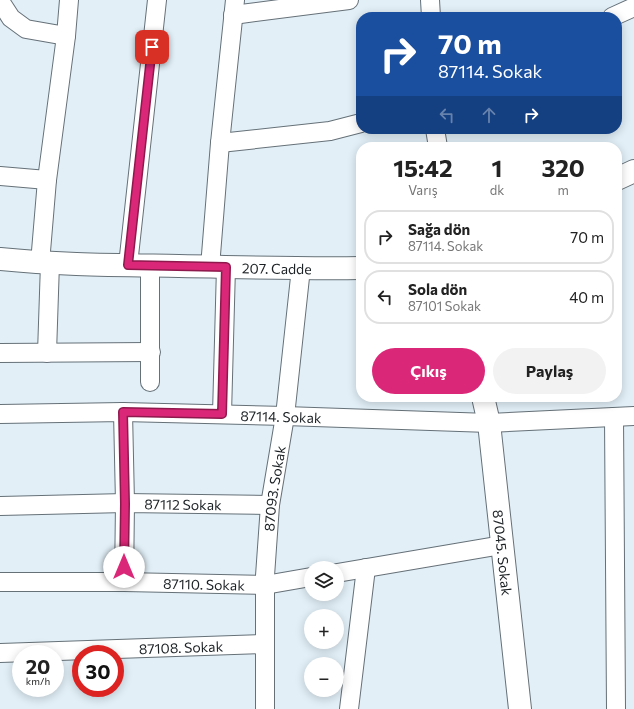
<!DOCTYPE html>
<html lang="tr">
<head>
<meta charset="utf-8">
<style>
	body { margin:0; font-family:Commissioner,sans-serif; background:#f2f2f2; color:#222; height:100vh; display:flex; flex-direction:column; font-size:15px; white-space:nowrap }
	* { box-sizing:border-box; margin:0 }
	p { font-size:13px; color:#767676 }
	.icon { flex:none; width:22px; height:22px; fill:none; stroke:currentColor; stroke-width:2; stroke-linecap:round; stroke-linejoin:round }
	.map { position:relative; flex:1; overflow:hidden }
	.side { position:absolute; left:356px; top:142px; width:266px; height:260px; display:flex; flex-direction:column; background:#fff; border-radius:16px; box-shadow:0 2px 10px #0003 }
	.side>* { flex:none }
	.banner { position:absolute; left:356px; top:12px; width:266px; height:122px; border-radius:16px; box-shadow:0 2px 10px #0003; background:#1a4fa0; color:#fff; overflow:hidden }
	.fabs { position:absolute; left:304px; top:561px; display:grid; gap:8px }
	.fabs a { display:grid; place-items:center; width:40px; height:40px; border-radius:50%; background:#fff; box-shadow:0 2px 10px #0003; font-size:20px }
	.speed { position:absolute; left:12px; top:645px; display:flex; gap:8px; font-size:20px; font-weight:700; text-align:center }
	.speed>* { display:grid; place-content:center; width:52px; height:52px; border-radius:50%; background:#fff; box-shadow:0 2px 10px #0003; line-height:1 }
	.speed small { font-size:10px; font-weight:400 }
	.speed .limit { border:6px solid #d22; background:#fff; color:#111 }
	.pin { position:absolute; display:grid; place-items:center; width:34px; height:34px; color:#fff; margin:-17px; border-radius:8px; box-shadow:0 2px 6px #0006 }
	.me { position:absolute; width:44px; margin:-22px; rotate:0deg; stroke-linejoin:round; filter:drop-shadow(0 0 3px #0008) }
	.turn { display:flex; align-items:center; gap:14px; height:84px; padding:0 16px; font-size:18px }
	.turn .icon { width:52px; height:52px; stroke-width:2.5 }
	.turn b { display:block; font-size:28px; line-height:34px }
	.lanes { display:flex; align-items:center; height:38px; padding:0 16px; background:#0003; justify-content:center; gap:20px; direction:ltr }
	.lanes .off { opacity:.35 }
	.eta { display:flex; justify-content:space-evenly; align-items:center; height:68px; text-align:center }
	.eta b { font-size:24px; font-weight:700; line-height:28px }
	.primary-button { display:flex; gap:8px; margin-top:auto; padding:8px 16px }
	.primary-button a { flex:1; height:46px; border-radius:24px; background:#db2777; color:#fff; font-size:16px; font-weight:700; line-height:46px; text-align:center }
	.primary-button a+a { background:#f2f2f2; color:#222 }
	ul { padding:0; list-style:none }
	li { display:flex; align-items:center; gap:12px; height:54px; margin:0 8px 6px; padding:0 8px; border:2px solid #e0e0e0; border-radius:16px }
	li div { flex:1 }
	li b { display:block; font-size:15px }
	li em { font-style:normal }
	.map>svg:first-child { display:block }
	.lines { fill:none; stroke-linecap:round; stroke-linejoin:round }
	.minor-casing { stroke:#657077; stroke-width:20 }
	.tertiary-casing { stroke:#657077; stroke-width:24 }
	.minor { stroke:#fff; stroke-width:18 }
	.tertiary { stroke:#fff; stroke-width:22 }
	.route-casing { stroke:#8e194d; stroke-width:10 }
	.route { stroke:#db2777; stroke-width:7 }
	.labels { text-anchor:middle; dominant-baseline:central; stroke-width:3.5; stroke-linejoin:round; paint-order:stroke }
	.street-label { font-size:14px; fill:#1c2124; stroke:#f6fbff }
</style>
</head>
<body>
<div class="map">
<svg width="634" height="709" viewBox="0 0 634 709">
	<rect width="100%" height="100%" fill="#e2eff7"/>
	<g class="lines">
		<defs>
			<g id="minor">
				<path d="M430 0 431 17"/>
				<path d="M0 1 11 18 26 29 66 36"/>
				<path d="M233 15 349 0"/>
				<path d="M612 17 634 7"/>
				<path d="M435 129 438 147"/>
				<path d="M220 143 330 131 361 123"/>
				<path d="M0 176 47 180"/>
				<path d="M40 263 47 180 66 36 69 0"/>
				<path d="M128 265 157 0"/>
				<path d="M210 267 220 143 235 0"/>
				<path d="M0 353 151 352"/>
				<path d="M47 353 50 263"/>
				<path d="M150 382V266"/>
				<path d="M123 412 125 503 124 582"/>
				<path id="s1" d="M0 414 123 412 285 416 489 423 634 416"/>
				<path d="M222 414 226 267"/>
				<path d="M614 417 616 709"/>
				<path id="s2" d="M0 506 125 503 270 505"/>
				<path d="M337 573 502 545"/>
				<path id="s3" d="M0 582H124L265 585 311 577"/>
				<path id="s4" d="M0 653 265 644"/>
				<path id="s5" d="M265 709V576L270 505 285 416 301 268"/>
				<path d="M349 709 366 568"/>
			</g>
			<g id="tertiary">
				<path d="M617 179 634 171"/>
				<path id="s6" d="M0 259C59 265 119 265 179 266 240 267 300 269 361 268"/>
				<path id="s7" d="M483 397 489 423 520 709"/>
			</g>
		</defs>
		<use href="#minor" class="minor-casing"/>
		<use href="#tertiary" class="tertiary-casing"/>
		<use href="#minor" class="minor"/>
		<use href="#tertiary" class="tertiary"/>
	</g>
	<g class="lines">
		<defs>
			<path id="route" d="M124 567 125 504 123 412 222 414 226 267 128 265 152 47"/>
		</defs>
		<use href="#route" class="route-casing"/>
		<use href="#route" class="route"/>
	</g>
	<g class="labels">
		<g class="street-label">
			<text stroke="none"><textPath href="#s6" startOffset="277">207. Cadde</textPath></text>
			<text stroke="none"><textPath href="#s1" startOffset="281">87114. Sokak</textPath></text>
			<text stroke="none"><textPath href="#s5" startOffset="221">87093. Sokak</textPath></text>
			<text stroke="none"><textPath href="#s2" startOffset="183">87112 Sokak</textPath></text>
			<text stroke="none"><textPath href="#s7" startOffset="157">87045. Sokak</textPath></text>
			<text stroke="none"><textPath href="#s3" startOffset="204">87110. Sokak</textPath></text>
			<text stroke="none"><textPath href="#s4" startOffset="181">87108. Sokak</textPath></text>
		</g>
	</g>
</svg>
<div class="fabs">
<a><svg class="icon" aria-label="layers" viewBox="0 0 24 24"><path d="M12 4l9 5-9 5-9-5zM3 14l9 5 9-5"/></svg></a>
<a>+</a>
<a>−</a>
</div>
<div class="speed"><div>20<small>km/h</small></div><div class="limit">30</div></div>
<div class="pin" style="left:152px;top:47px;background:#d93025"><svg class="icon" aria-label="arrive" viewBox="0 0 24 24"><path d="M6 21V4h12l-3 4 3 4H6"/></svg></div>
<svg class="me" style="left:124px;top:567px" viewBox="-20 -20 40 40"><circle r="19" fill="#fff"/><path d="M0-13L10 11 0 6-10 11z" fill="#db2777"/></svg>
<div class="banner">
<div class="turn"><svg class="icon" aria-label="right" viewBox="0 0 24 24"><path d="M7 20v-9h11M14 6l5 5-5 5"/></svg><div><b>70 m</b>87114. Sokak</div></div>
<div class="lanes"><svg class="icon off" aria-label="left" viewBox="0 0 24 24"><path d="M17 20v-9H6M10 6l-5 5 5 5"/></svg><svg class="icon off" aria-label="ahead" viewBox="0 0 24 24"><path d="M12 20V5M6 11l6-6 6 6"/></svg><svg class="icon" aria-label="right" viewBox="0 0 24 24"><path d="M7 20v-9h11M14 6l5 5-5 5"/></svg></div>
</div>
<section class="side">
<div class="eta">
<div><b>15:42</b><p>Varış</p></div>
<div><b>1</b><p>dk</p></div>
<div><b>320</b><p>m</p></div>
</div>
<ul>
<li><svg class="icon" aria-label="right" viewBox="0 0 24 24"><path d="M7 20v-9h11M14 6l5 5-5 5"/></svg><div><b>Sağa dön</b><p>87114. Sokak</p></div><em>70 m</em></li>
<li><svg class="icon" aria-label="left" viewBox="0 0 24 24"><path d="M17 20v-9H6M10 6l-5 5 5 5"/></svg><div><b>Sola dön</b><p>87101 Sokak</p></div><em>40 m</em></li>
</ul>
<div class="primary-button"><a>Çıkış</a><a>Paylaş</a></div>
</section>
</div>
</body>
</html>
